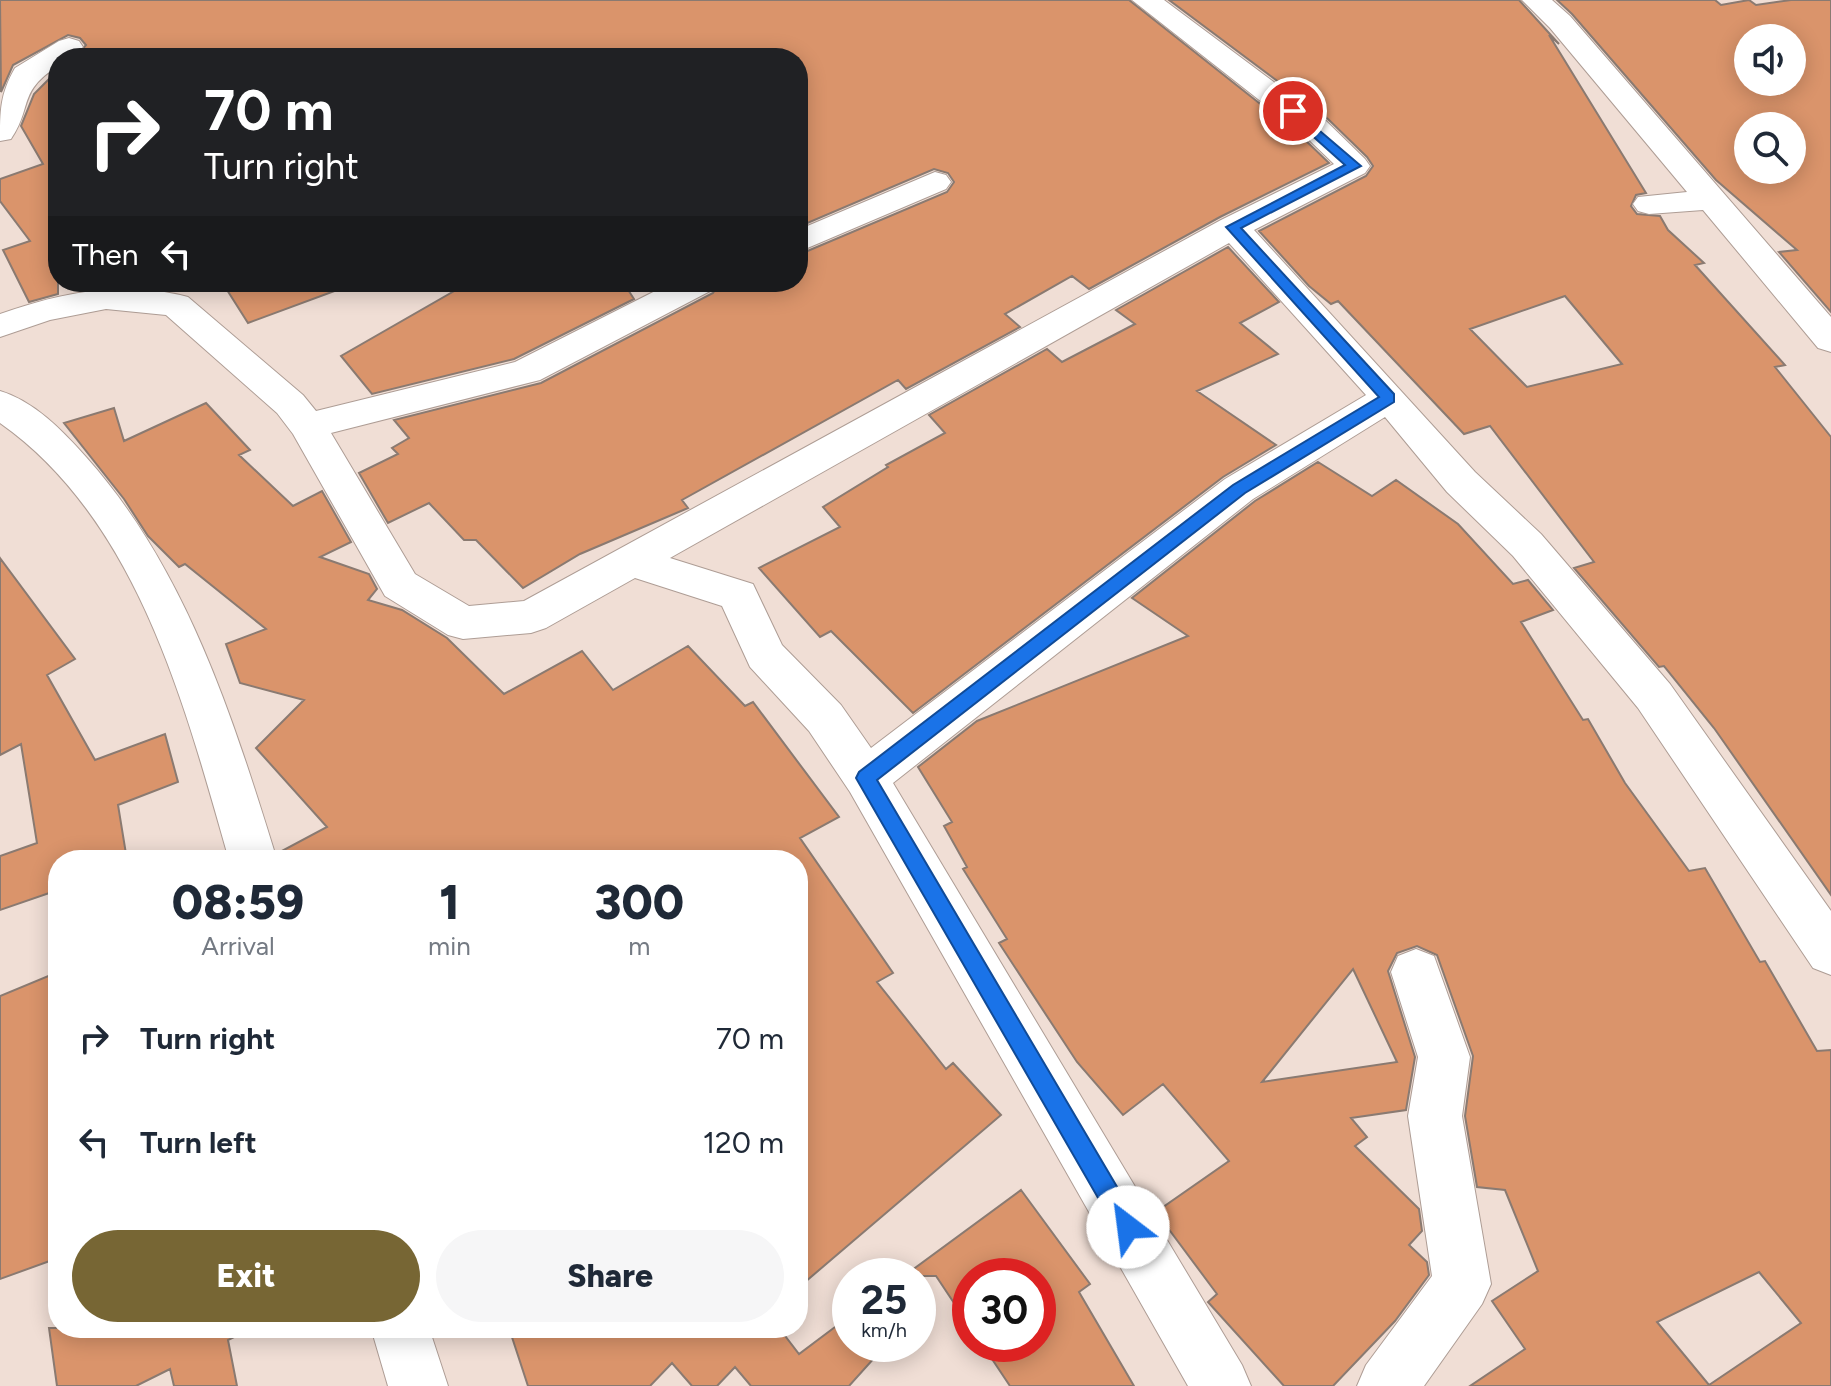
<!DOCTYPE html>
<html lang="en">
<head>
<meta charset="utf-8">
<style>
	body { margin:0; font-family:Figtree,sans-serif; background:#f6f6f7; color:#1f2937; height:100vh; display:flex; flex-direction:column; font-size:30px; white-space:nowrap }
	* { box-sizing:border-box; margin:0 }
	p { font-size:26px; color:#747a83 }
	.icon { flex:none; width:44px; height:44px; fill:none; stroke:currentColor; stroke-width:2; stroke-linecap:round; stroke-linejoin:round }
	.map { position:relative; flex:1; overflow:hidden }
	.sheet { position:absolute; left:48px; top:850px; width:760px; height:488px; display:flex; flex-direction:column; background:#fff; border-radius:32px; box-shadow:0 4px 20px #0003 }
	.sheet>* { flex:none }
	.hud { position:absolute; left:48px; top:48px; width:760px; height:244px; border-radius:32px; box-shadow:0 4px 20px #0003; background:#202124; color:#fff; overflow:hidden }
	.fabs { position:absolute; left:1734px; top:24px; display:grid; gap:16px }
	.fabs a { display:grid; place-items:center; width:72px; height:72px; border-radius:50%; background:#fff; box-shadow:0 4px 20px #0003; font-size:40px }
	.speed { position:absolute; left:832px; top:1258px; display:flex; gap:16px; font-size:40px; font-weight:700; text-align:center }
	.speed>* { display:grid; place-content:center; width:104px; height:104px; border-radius:50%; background:#fff; box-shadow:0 4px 20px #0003; line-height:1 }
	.speed small { font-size:20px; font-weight:400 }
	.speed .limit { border:12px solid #d22; background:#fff; color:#111 }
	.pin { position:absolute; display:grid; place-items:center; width:68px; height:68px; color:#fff; margin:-34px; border:4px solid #fff; border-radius:50%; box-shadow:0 2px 8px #0007 }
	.me { position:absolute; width:88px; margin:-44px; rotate:330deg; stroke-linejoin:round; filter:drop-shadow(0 0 6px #0008) }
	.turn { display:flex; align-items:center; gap:28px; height:168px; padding:0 24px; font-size:36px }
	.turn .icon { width:104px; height:104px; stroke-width:2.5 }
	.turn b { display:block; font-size:56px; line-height:68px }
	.then { display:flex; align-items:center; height:76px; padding:0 24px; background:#0003; gap:16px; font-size:30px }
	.eta { display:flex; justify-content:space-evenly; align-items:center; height:136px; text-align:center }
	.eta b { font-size:48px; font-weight:800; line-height:56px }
	.button { display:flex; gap:16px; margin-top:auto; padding:16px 24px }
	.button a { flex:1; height:92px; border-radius:48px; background:#776634; color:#fff; font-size:32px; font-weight:800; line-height:92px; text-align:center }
	.button a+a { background:#f6f6f7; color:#1f2937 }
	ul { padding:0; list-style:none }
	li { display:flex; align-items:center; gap:24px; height:104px; padding:0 24px }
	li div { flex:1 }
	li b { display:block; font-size:30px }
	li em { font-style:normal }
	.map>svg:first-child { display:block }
	.building { fill:#da946b; stroke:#8a7a71; stroke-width:2; fill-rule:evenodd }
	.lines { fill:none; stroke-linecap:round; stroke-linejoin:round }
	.minor-casing { stroke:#ae9d95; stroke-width:2 }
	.minor { fill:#fff; fill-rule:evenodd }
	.route { fill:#1a73e8; stroke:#114b97; stroke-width:2 }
</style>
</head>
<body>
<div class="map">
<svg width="1831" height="1386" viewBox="0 0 1831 1386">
	<rect width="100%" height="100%" fill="#f0ded5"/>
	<path class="building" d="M0 0H1129L1302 137 1329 163 1220 217 1089 289 1072 276 1005 314 1020 327 906 389 898 380 682 500 688 508 580 554 523 588 476 540H464L429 503 388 523 359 473 398 454 392 448 409 438 394 420 541 383 713 293 720 282H798V255L947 192 954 182 948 173 934 169 798 227V58H688L687 55 612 56 611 58H75L86 45 80 38 68 35 13 65 1 92Z
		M1169 0H1519L1559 44 1549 35 1646 193 1636 195 1631 206 1637 214 1660 216 1668 230 1704 263 1695 265 1785 365 1775 367 1831 437V895L1714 728 1664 666 1659 667 1574 568 1594 562 1490 426 1464 434 1338 301 1331 304 1309 286 1259 231 1366 176 1373 166 1367 157 1328 119ZM1565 296 1622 364 1527 387 1470 329Z
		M1557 0H1715L1721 5 1749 0 1756 5 1791 0H1831V312L1779 252 1797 250 1716 180 1572 14ZM1748 38H1792V82H1748ZM1748 126H1792V170H1748Z
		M58 70V294L29 302 3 250 30 241 0 201V179L43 164 21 126 34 94Z
		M1228 247 1279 302 1240 323 1278 354 1197 391 1276 445 1223 477 913 713 831 631 820 637 759 568 840 527 823 507 888 467 886 465 945 433 929 415 1047 349 1062 362 1135 324 1116 310Z
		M222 282H348V286L248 323Z
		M470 282H623L634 299 514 359 372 394 341 356Z
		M206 403 250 450 239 455 293 506 322 491 351 542 320 557 369 574 377 589 368 600 402 610 447 638 504 694 582 651 613 690 688 646 745 706 753 702 839 817 800 838 893 973 877 982 946 1069 953 1063 1001 1115 798 1288V860H280L278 853 327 827 256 748 304 700 240 683 226 644 266 629 185 564 179 567 148 536 124 499 64 423 114 408 124 441Z
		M1318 462 1372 496 1396 480 1458 524 1513 584 1528 580 1553 610 1521 622 1583 720 1588 719 1625 783 1689 871 1705 868 1760 962 1765 961 1817 1051 1831 1050V1386H1470L1525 1349 1492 1301 1538 1271 1505 1190 1477 1187 1465 1116 1473 1056 1437 955 1417 946 1397 953 1388 971 1415 1057 1406 1110 1351 1118 1367 1137 1355 1146 1419 1209 1422 1231 1409 1245 1427 1262 1429 1275 1395 1321 1333 1386H1284L1208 1302 1217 1294 1156 1212 1229 1161 1163 1084 1123 1115 1077 1062 999 943 1007 939 963 869 967 867 944 826 952 822 918 767 977 721 1188 636 1132 598 1255 501ZM1353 969 1397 1062 1262 1082ZM1759 1272 1801 1323 1709 1385 1657 1322Z
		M0 558 75 659 47 675 95 760 165 734 178 782 118 805 127 860H58V890L0 910V856L37 843 21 744 0 755Z
		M58 972V1258L0 1279V996Z
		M1021 1190 1090 1284 1079 1292 1134 1386H1010L982 1344H1038V1276H970V1327L936 1276H904Z
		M843 1321 850 1328V1344H865L876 1356 849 1386H751L735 1367 717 1386H692L672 1363 650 1386H528L509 1328H779L799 1354Z
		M49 1328H252L228 1340 237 1386H174L170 1369 136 1386H57Z"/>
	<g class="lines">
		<defs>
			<path id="minor" d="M1132 0H1164L1326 121 1365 159 1370 166 1365 173 1254 230 1475 472 1541 534 1670 684 1831 911V975L1813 968 1638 708 1513 556 1447 492 1385 417 1253 499 893 783 1242 1365 1251 1386H1188L850 792 809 731 750 667 722 606 635 578 546 628 531 633 463 639 448 635 385 596 293 434 277 413 166 315 106 309 50 320 0 337V314C62 292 124 280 188 297L303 395 316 411 515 362 673 282H717L712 290 540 380 331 433 415 574 469 606 524 601 1221 220 1334 164 1304 135ZM1229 243 1366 395 1225 479 871 748 841 705 782 645 753 584 670 558Z
				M1522 0H1552L1570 16 1831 317V352L1818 348 1703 210 1649 214 1638 211 1633 204 1638 197 1687 192 1550 28Z
				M69 38 79 41 83 47 71 58H58V66C17 92 33 107 11 139L0 141C0 111 0 94 15 68L59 41Z
				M935 172 946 175 951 182 946 189 798 252V230Z
				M0 391C34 401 63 431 86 457 187 570 233 718 277 860H229C185 706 138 520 0 423Z
				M1416 949 1434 956 1470 1057 1462 1116 1491 1284 1482 1304 1424 1386H1357L1366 1365 1432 1276 1408 1116 1418 1057 1391 972 1398 956Z
				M371 1328H429L448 1386H388Z"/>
		</defs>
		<use href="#minor" class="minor-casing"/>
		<use href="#minor" class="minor"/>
	</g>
	<path class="route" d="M1293 108 1361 166 1241 228 1394 394V402L1245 493 877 780 1136 1219 1140 1227 1136 1236 1128 1239 1120 1236 856 778 859 772 1233 485 1379 397 1226 227 1345 165 1288 114 1286 111Z"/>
</svg>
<div class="fabs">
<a><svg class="icon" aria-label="sound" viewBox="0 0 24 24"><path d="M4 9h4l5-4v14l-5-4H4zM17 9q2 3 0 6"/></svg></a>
<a><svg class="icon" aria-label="search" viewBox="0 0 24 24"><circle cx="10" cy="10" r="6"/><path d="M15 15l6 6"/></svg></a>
</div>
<div class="speed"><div>25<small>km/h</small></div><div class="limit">30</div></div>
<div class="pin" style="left:1293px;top:111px;background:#d93025"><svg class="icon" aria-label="arrive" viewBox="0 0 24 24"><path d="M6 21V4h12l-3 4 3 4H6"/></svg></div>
<svg class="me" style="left:1128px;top:1227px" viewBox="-20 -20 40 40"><circle r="19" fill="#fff"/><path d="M0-13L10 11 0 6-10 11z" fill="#1a73e8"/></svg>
<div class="hud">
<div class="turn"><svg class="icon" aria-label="right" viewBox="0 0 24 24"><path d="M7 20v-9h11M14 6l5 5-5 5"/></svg><div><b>70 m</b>Turn right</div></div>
<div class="then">Then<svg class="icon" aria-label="left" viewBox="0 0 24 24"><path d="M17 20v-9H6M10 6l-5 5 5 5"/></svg></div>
</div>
<section class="sheet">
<div class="eta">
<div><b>08:59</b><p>Arrival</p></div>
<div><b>1</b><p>min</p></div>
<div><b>300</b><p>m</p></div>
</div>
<ul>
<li><svg class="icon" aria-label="right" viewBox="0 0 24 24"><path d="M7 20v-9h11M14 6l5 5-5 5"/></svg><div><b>Turn right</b></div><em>70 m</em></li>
<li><svg class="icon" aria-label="left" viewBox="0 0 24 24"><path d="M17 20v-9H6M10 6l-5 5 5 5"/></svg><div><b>Turn left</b></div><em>120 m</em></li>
</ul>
<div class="button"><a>Exit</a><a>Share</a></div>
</section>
</div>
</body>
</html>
